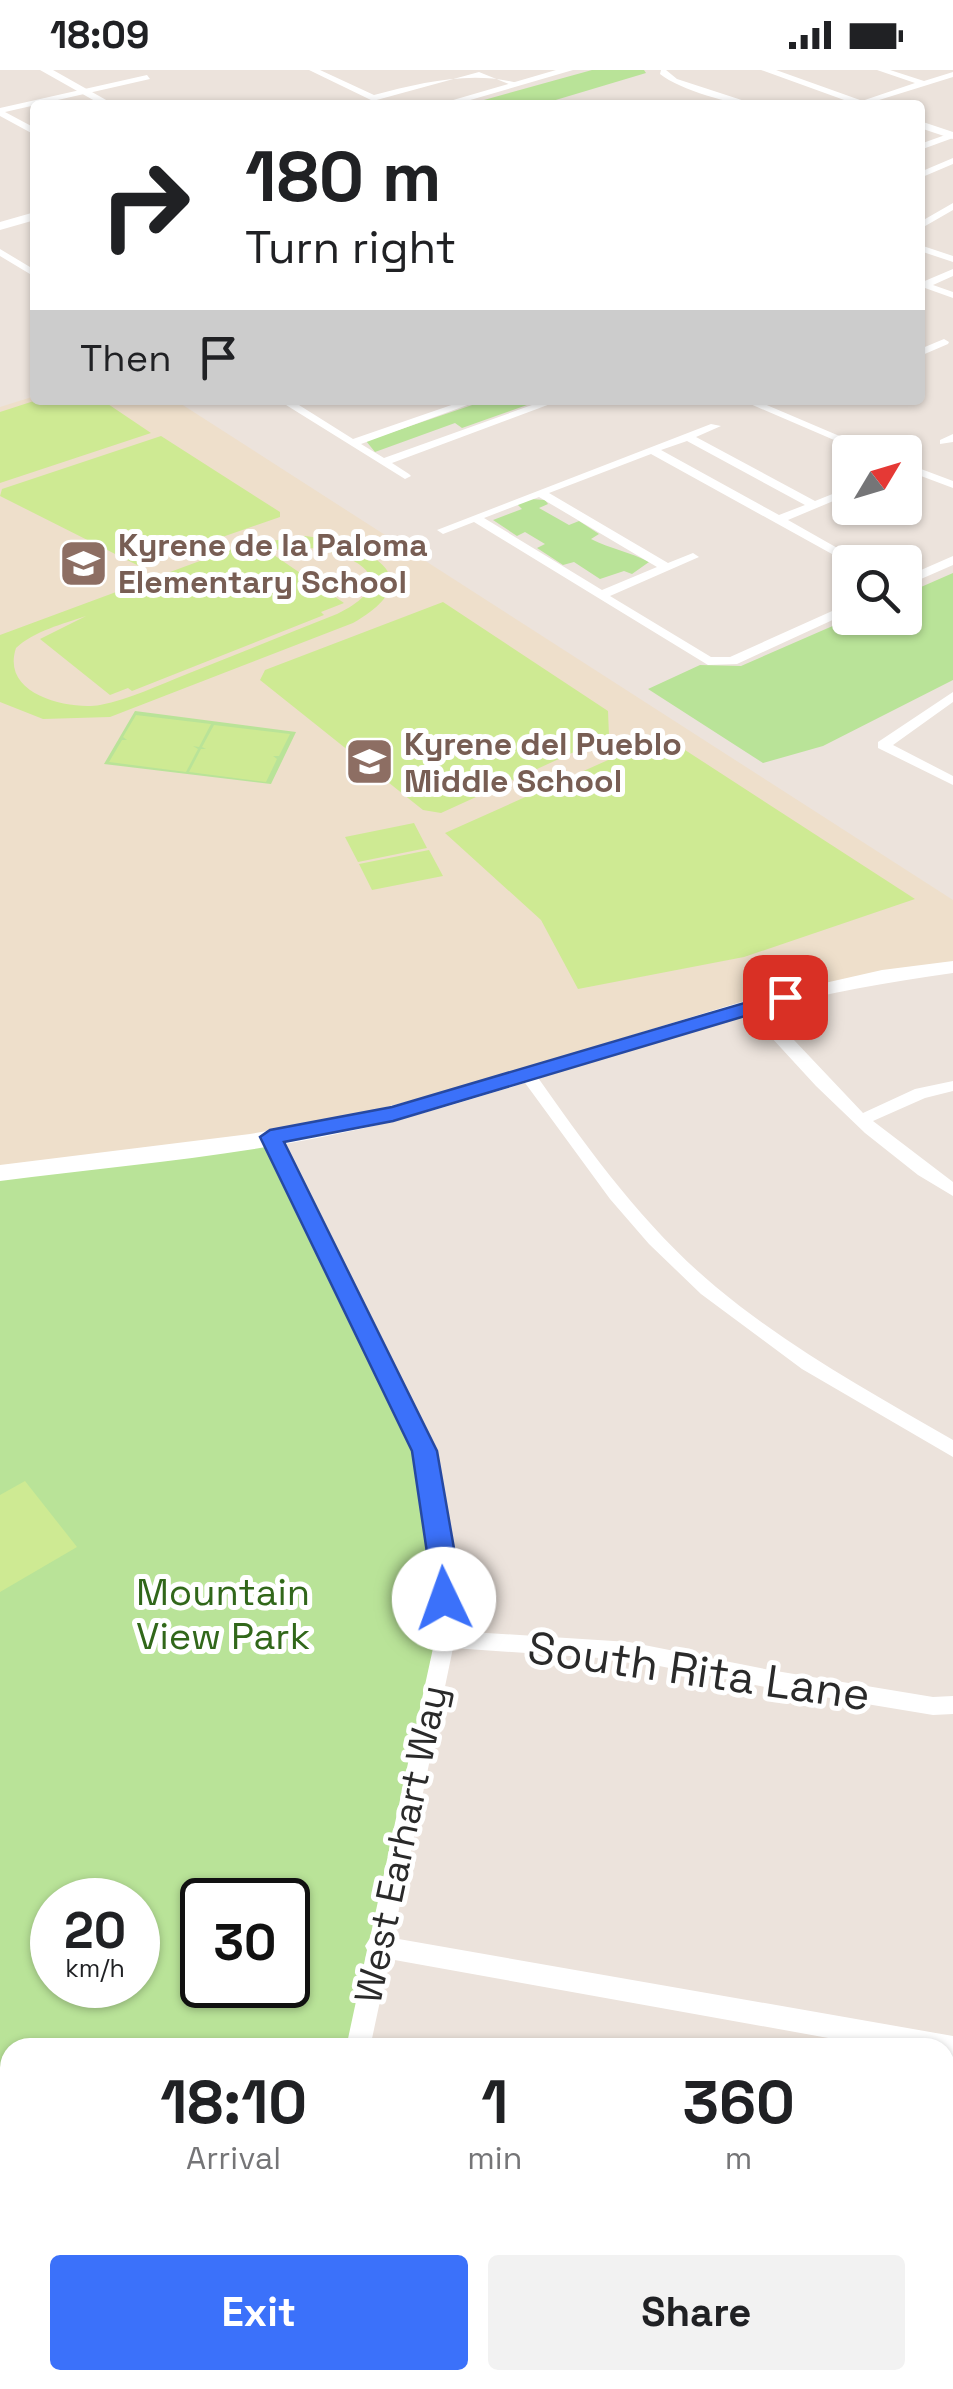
<!DOCTYPE html>
<html lang="en">
<head>
<meta charset="utf-8">
<style>
	body { margin:0; font-family:"Space Grotesk",sans-serif; background:#f2f2f2; color:#202124; height:100vh; display:flex; flex-direction:column; font-size:38px; white-space:nowrap }
	* { box-sizing:border-box; margin:0 }
	p { font-size:32px; color:#757577 }
	.icon { flex:none; width:55px; height:55px; fill:none; stroke:currentColor; stroke-width:2; stroke-linecap:round; stroke-linejoin:round }
	.map { position:relative; flex:1; overflow:hidden }
	.drawer { position:absolute; left:0px; top:1968px; width:955px; height:352px; display:flex; flex-direction:column; background:#fff; border-radius:30px 30px 0 0; box-shadow:0 2px 8px #0004 }
	.drawer>* { flex:none }
	.top-card { position:absolute; left:30px; top:30px; width:895px; height:305px; border-radius:10px; box-shadow:0 2px 8px #0004; background:#fff; color:#202124; overflow:hidden }
	.needle { width:65px; rotate:52deg }
	.tools { position:absolute; left:832px; top:365px; display:grid; gap:20px }
	.tools a { display:grid; place-items:center; width:90px; height:90px; border-radius:10px; background:#fff; box-shadow:0 2px 8px #0004; font-size:50px }
	.speed { position:absolute; left:30px; top:1808px; display:flex; gap:20px; font-size:50px; font-weight:700; text-align:center }
	.speed>* { display:grid; place-content:center; width:130px; height:130px; border-radius:50%; background:#fff; box-shadow:0 2px 8px #0004; line-height:1 }
	.speed small { font-size:25px; font-weight:400 }
	.speed .limit { border:5px solid #111; border-radius:15px; background:#fff; color:#111 }
	.pin { position:absolute; display:grid; place-items:center; width:85px; height:85px; color:#fff; margin:-42px; border-radius:20px; box-shadow:0 5px 15px #0006 }
	.me { position:absolute; width:110px; margin:-55px; rotate:357deg; stroke-linejoin:round; filter:drop-shadow(0 0 8px #0008) }
	.turn { display:flex; align-items:center; gap:35px; height:210px; padding:0 50px; font-size:45px }
	.turn .icon { width:130px; height:130px; stroke-width:2.5 }
	.turn b { display:block; font-size:70px; line-height:85px }
	.then { display:flex; align-items:center; height:95px; padding:0 50px; background:#0003; gap:20px; font-size:38px }
	.eta { display:flex; justify-content:space-evenly; align-items:center; height:170px; text-align:center }
	.eta b { font-size:60px; font-weight:800; line-height:70px }
	.primary-button { display:flex; gap:20px; margin-top:auto; padding:20px 50px }
	.primary-button a { flex:1; height:115px; border-radius:10px; background:#3b71fa; color:#fff; font-size:40px; font-weight:800; line-height:115px; text-align:center }
	.primary-button a+a { background:#f2f2f2; color:#202124 }
	.status { display:flex; justify-content:space-between; align-items:center; height:70px; padding:0 50px; background:#fff; direction:ltr }
	.status svg { height:28px; fill:currentColor }
	.map>svg:first-child { display:block }
	.education { fill:#eedfcb }
	.green { fill:#b9e398; fill-rule:evenodd }
	.pitch { fill:#ceea93; fill-rule:evenodd }
	.lines { fill:none; stroke-linecap:round; stroke-linejoin:round }
	.minor { fill:#fff; fill-rule:evenodd }
	.tertiary { fill:#fff; fill-rule:evenodd }
	.route { fill:#3b71fa; stroke:#2649a2; stroke-width:2.5 }
	.labels { text-anchor:middle; dominant-baseline:central; stroke-width:10; stroke-linejoin:round; paint-order:stroke }
	.far-education-label { font-size:32px; font-weight:bold; fill:#785e54; stroke:#fff; text-anchor:start }
	.park-label { font-size:38px; fill:#31671a; stroke:#fff }
	.street-label { font-size:38px; fill:#2a2a2a; stroke:#fff }
	.near-street-label { font-size:45px; fill:#2a2a2a; stroke:#fff }
</style>
</head>
<body>
<div class="status"><b>18:09</b><svg viewBox="0 0 49 12"><path d="M0 12V9h3v3zM5 12V6h3v6zM10 12V3h3v9zM15 12V0h3v12zM26 1h20v11H26zM47 4h2v5h-2z"/></svg></div>
<div class="map">
<svg width="953" height="2319" viewBox="0 0 953 2319">
	<rect width="100%" height="100%" fill="#ece3dc"/>
	<path class="education" d="M35 326V330H175L953 830V897L817 918 393 1044 0 1103V337Z"/>
	<path class="green" d="M592 0H644L646 3 539 35H466Z
		M502 330H541L462 358 455 353 375 382 366 371 478 333 485 335Z
		M530 429 545 430 548 434 539 438 569 455 579 451 599 464 591 469C611 479 630 482 649 492L632 504 624 501 600 509 574 492 563 495 537 478 545 474 525 462 517 466 493 450 522 439 517 434Z
		M953 503V610L823 676 763 693 648 619 700 595 741 596 851 548H905V524Z
		M135 641 296 662 271 714 104 694Z
		M270 1067 425 1381 445 1569 358 1977 10 1978V2310H484L490 2319H0V1103ZM52 1830H138V1915H52ZM202 1830H288V1915H202Z"/>
	<path class="pitch" d="M37 330H102L151 363 0 413V342Z
		M161 366 280 442V447L139 496 0 426 2 419Z
		M305 466C362 473 437 505 353 553L110 647 43 649 0 632V565L243 475ZM290 476C336 477 417 504 337 544 287 564 237 584 187 604 159 615 130 629 100 635 71 640 0 626 16 578 34 561 63 554 86 546L40 569 110 625 128 618 132 621 324 545 321 542 344 533 271 483 247 491 243 489Z
		M443 532 608 641 609 666 441 743 423 740 260 610 265 600Z
		M136 645 211 654 199 677 193 676 198 679 186 702 109 692 122 670H127L123 667Z
		M214 655 290 664 279 686H273L277 689 266 712 189 702 201 679H206L202 677Z
		M685 680 915 829 744 887 578 919 541 850 445 763 626 682Z
		M414 753 427 778 358 792 345 767Z
		M429 780 443 806 372 820 359 794Z
		M25 1411 77 1477 0 1522V1425Z"/>
	<g class="lines">
		<path class="minor" d="M309 0H320L374 25C423 12 474 0 521 14L514 16 479 2 373 31Z
			M661 0H666L677 9 757 35C732 35 680 20 660 4Z
			M877 0H890L924 11 953 2V7L863 35H850L915 13Z
			M147 5 150 9 5 42 35 58V65L0 46V38Z
			M948 64H953V68L920 80V74Z
			M953 88V94L920 108V102Z
			M953 133V140L920 159V152Z
			M920 175 953 186V192L920 181Z
			M0 179 35 200V207L0 186Z
			M953 199V206L933 215 953 222V228L925 218 920 220V213Z
			M944 269 949 272 948 274 920 286V279Z
			M278 330H291L353 369 466 330H481L361 374 384 388 546 330H561L392 393 409 404 411 406 405 409Z
			M741 330H755L877 382H862Z
			M711 354 721 356 696 367 815 431 850 417V424L788 450 862 492 850 494 651 384 549 423 668 493 693 483 699 487 610 526 711 587H730L850 533V542L737 594 708 595 474 452 443 464 437 460ZM687 371 805 435 779 445 661 380ZM539 427 657 497 602 520 484 448Z
			M953 364V372L940 374V370Z
			M905 393 953 411V418L905 400Z
			M953 486V495L905 516V507Z
			M953 622V632L893 675 953 706V715L878 678V672Z
			M753 932 759 933 863 1043 915 1019 953 1011V1021L925 1028 873 1051 953 1112V1126L918 1105 865 1063 816 1016 747 941 745 937Z
			M528 1001 534 1002C588 1079 643 1156 716 1217 788 1277 871 1323 953 1370V1387L802 1299 701 1224 649 1174 610 1129 520 1006Z
			M270 1061 278 1067 435 1381 453 1490 455 1561 629 1572 770 1600 933 1627 953 1626V1644L933 1645 770 1618 629 1590 453 1578 393 1868 953 1966V1990L945 1988V1978H884L389 1889 370 1978H346L367 1880 365 1876 370 1868 435 1569 433 1490 415 1381 262 1067Z
			M471 2310H500L503 2319H474Z"/>
		<path class="tertiary" d="M40 0H53L115 35H102Z
			M556 0H573L453 35H436Z
			M761 0H776L874 35H858Z
			M920 51 953 62V69L920 58Z
			M35 142V150L0 160V152Z
			M953 891V903C883 913 814 925 745 945 628 977 514 1020 397 1050 267 1084 132 1094 0 1111V1095L250 1064 348 1047 459 1018 741 932 882 900Z"/>
	</g>
	<path class="route" d="M785 921 792 923V932L393 1051 284 1072 437 1381 456 1490 458 1529 454 1537 444 1540 435 1537 412 1381 260 1067 270 1060 392 1037Z"/>
	<defs>
		<symbol id="school-square" viewBox="-11 -11 22 22"><rect x="-9" y="-9" width="18" height="18" rx="4" fill="#8d6e63" stroke="#fff"/><path d="M0-5L7-2L0 1L-7-2ZM-4 1L0 2.5L4 1V4Q0 6-4 4Z" fill="#fff"/></symbol>
	</defs>
	<g fill-rule="evenodd">
		<use href="#school-square" x="56" y="466" width="55" height="55"/>
		<use href="#school-square" x="342" y="664" width="55" height="55"/>
	</g>
	<g class="labels">
		<g class="far-education-label">
			<text x="118" y="475">Kyrene de la Paloma<tspan x="118" dy="37">Elementary School</tspan></text>
			<text x="404" y="674">Kyrene del Pueblo<tspan x="404" dy="37">Middle School</tspan></text>
		</g>
		<g class="park-label">
			<text x="223" y="1522">Mountain<tspan x="223" dy="44">View Park</tspan></text>
		</g>
		<g class="street-label">
			<text transform="translate(401 1774) rotate(-78)">West Earhart Way</text>
		</g>
		<g class="near-street-label">
			<text transform="translate(699 1601) rotate(8)">South Rita Lane</text>
		</g>
	</g>
</svg>
<div class="tools">
<a><svg class="needle" viewBox="-14 -14 28 28"><path d="M0-13l5 13h-10z" fill="#e53935"/><path d="M0 13l5-13h-10z" fill="#757577"/></svg></a>
<a><svg class="icon" aria-label="search" viewBox="0 0 24 24"><circle cx="10" cy="10" r="6"/><path d="M15 15l6 6"/></svg></a>
</div>
<div class="speed"><div>20<small>km/h</small></div><div class="limit">30</div></div>
<div class="pin" style="left:785px;top:927px;background:#d93025"><svg class="icon" aria-label="arrive" viewBox="0 0 24 24"><path d="M6 21V4h12l-3 4 3 4H6"/></svg></div>
<svg class="me" style="left:444px;top:1529px" viewBox="-20 -20 40 40"><circle r="19" fill="#fff"/><path d="M0-13L10 11 0 6-10 11z" fill="#3b71fa"/></svg>
<div class="top-card">
<div class="turn"><svg class="icon" aria-label="right" viewBox="0 0 24 24"><path d="M7 20v-9h11M14 6l5 5-5 5"/></svg><div><b>180 m</b>Turn right</div></div>
<div class="then">Then<svg class="icon" aria-label="arrive" viewBox="0 0 24 24"><path d="M6 21V4h12l-3 4 3 4H6"/></svg></div>
</div>
<section class="drawer">
<div class="eta">
<div><b>18:10</b><p>Arrival</p></div>
<div><b>1</b><p>min</p></div>
<div><b>360</b><p>m</p></div>
</div>
<div class="primary-button"><a>Exit</a><a>Share</a></div>
</section>
</div>
</body>
</html>
